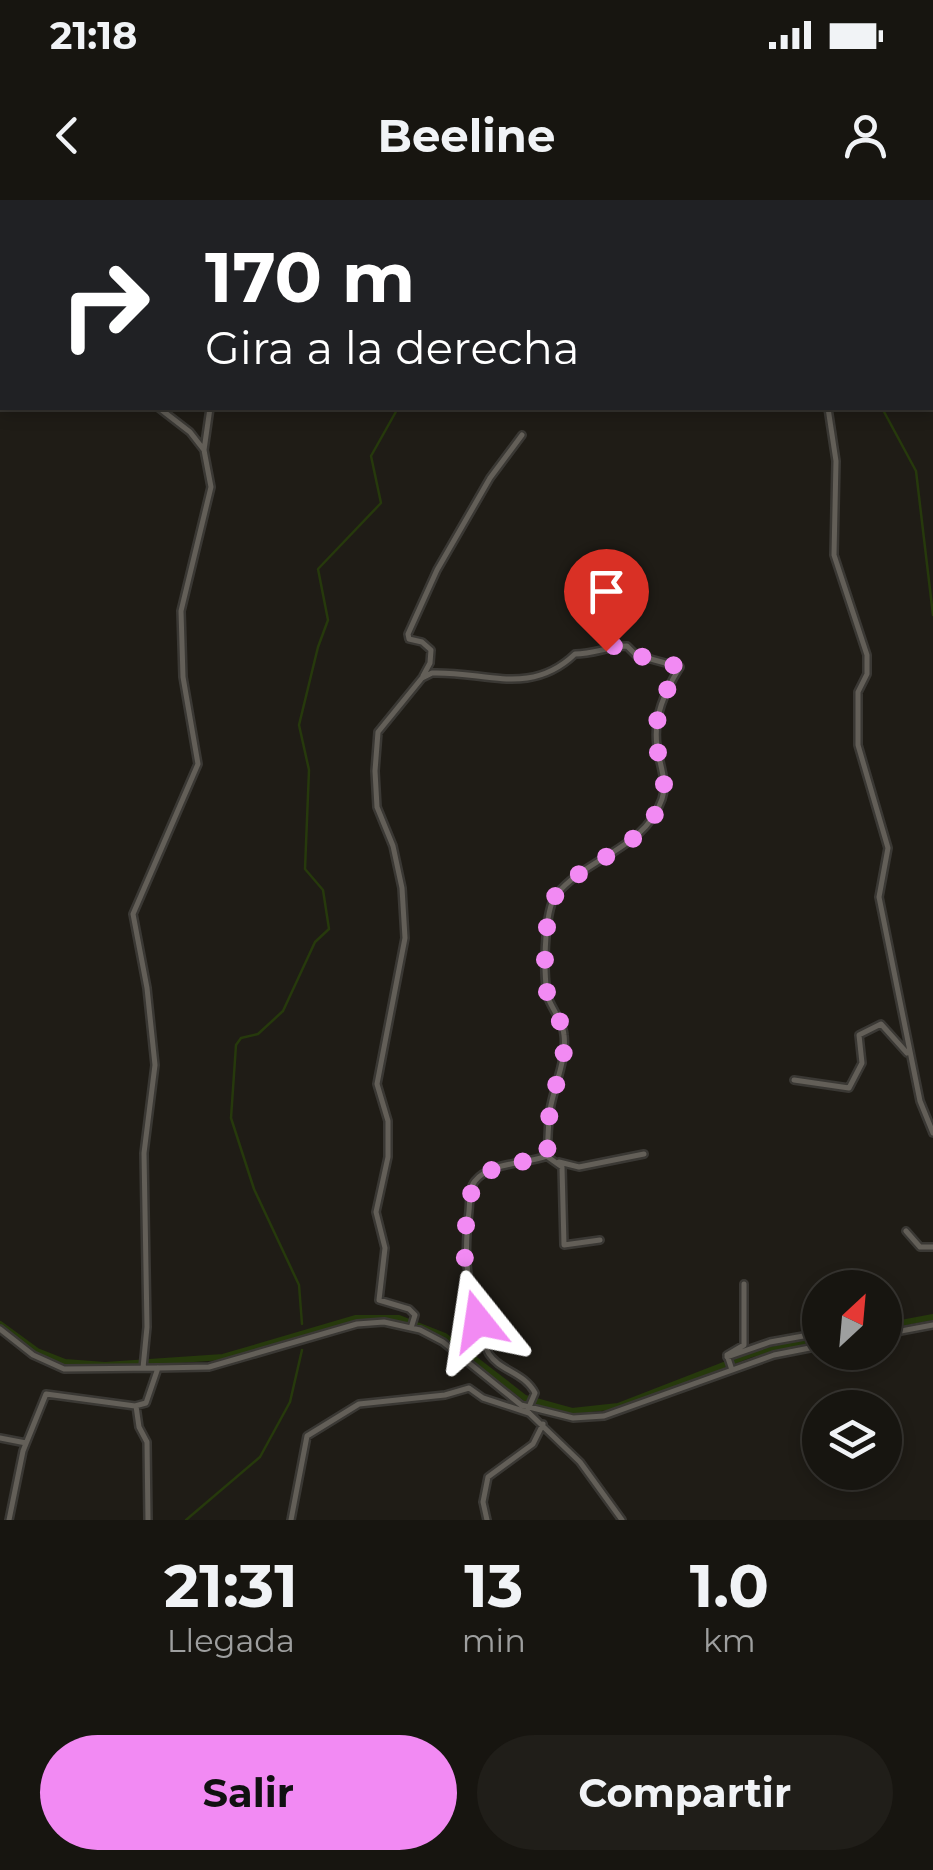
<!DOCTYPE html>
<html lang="es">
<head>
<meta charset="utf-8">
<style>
	body { margin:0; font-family:Montserrat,sans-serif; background:#201e19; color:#f1f3f6; height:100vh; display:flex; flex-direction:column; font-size:38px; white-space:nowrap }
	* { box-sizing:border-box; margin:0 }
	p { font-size:32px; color:#9e9f9f }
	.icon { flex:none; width:55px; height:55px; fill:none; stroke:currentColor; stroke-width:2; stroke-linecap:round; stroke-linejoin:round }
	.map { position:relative; height:1320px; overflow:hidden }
	.sheet { display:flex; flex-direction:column; background:#171510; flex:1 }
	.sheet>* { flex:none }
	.hud { position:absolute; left:0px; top:0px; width:935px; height:210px; box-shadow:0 5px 15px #0003,0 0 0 2px #363430; background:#202124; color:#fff; overflow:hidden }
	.needle { width:65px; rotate:26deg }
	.fabs { position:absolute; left:802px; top:1070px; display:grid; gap:20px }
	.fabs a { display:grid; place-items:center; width:100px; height:100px; border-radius:50%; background:#171510; box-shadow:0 5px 15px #0003,0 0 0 2px #363430; font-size:50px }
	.pin { position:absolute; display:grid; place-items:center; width:85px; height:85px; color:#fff; margin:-102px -42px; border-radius:50% 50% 50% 0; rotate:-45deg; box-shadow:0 0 10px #0007 }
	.pin .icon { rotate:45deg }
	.me { position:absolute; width:110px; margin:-55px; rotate:345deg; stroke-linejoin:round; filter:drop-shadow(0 0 8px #0008) }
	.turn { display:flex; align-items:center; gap:35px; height:210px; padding:0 40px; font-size:45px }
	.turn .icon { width:130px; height:130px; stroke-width:2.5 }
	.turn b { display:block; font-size:70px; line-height:85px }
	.eta { display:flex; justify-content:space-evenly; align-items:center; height:170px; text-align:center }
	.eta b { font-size:60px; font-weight:700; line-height:70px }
	.action { display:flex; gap:20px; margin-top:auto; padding:20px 40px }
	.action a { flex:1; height:115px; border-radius:60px; background:#f28af3; color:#111; font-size:40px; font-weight:700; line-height:115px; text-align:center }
	.action a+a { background:#201e19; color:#f1f3f6 }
	.status { display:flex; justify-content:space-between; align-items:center; height:70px; padding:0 50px; background:#171510; direction:ltr }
	.status svg { height:28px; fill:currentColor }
	header { display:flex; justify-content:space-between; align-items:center; height:130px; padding:0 40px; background:#171510; font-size:45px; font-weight:700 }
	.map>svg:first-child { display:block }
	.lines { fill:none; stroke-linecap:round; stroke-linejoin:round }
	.stream { stroke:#26390c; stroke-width:2.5 }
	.canal { stroke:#26390c; stroke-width:6 }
	.minor-casing { stroke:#3a3834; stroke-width:10 }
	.minor { stroke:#635f58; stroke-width:5 }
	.route { stroke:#f28af3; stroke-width:18; stroke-dasharray:0 32.4 }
</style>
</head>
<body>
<div class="status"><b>21:18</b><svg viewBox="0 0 49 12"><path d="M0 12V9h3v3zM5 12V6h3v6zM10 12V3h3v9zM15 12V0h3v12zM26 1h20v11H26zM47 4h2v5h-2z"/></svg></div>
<header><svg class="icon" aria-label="back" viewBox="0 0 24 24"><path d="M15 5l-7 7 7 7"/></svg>Beeline<svg class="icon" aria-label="person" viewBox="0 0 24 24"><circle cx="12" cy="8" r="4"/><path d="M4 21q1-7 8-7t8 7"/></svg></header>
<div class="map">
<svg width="933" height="1320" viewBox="0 0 933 1320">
	<rect width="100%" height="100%" fill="#1f1c16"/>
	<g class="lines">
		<path class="stream" d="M610 0 611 2
			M472 2 473 0
			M851 2V0
			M882 208 916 271 933 415
			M302 1124 299 1085 254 989 231 918 236 845 241 838 258 834 283 811 315 742 329 729 323 690 305 669 309 570 299 525 318 447 328 420 318 369 381 303 371 256 398 208
			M186 1320 260 1257 290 1202 302 1150"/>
		<path class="canal" d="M0 1124 37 1151 65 1162 105 1165 223 1157 356 1118H399L445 1136 525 1198 572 1211 618 1206 752 1154 820 1139
			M885 1126 933 1117"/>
		<defs>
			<path id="minor" d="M57 0V2
				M178 2 180 0
				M826 2 827 0
				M828 208 836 261 834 355 867 455V474L858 492V545L888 648 879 697 920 901 933 933
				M204 250 210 208
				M423 476 430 463 431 450 422 442 409 439 408 434 437 370 490 278 522 235
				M794 880 849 888 862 863 859 835 881 824 907 853
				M548 957 562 967 564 1045 600 1040
				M559 962 579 967 644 954
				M906 1031 920 1047H933
				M411 1128 415 1115 409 1109 379 1100 385 1048 376 1012 388 957V921L377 884 405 738 402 688 393 646 377 607 375 571 378 532 422 478 432 473C485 471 530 497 575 454 594 454 610 446 627 446L636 455 680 467C665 491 653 517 657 546 659 564 668 581 662 599 645 649 587 657 556 695 544 710 542 782 549 800 554 812 563 822 564 835 567 859 554 886 550 910 548 926 548 941 547 956 526 964 490 962 475 981 469 988 470 1001 469 1011 464 1055 466 1074 477 1117 481 1129 483 1144 489 1154 500 1171 524 1172 535 1193L529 1207
				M0 1129 33 1155 64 1169 158 1168 209 1167 357 1124 384 1122 420 1130 443 1142 521 1205 573 1218 604 1216 774 1155 820 1146
				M885 1134 933 1125
				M727 1157 770 1142 820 1133
				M143 1168 147 1127 144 953 155 865 147 788 133 714 198 564 183 477 181 411 211 287 204 250 190 232 159 208
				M732 1170 727 1155 744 1145V1084
				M136 1206 139 1227 147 1242 148 1320
				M527 1211 580 1262 622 1320
				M0 1238 26 1243
				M9 1320 23 1251 46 1194 135 1206 146 1203 158 1168
				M291 1320 307 1236 359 1204 445 1195 469 1188 483 1198 529 1213
				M487 1320 483 1302 488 1277 533 1244 543 1224"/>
		</defs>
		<use href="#minor" class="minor-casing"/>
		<use href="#minor" class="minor"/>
	</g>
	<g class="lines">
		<path class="route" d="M478 1121C474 1106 469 1091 466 1075 463 1057 465 987 480 977 499 962 526 963 547 956 548 941 548 926 550 910 554 886 567 859 564 835 563 822 553 812 549 800 542 782 544 710 556 695 587 657 646 649 662 599 668 581 659 564 657 546 653 517 665 490 680 467L636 455 627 446H614L606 451"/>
	</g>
</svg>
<div class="fabs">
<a><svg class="needle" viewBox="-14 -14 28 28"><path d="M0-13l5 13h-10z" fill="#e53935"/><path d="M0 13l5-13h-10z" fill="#9e9f9f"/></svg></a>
<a><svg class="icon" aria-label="layers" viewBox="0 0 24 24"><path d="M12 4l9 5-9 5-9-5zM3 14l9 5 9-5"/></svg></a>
</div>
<div class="pin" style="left:606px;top:451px;background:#d93025"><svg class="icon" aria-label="arrive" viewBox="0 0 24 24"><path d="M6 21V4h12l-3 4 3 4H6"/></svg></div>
<svg class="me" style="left:478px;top:1121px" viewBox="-20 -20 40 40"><path d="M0-17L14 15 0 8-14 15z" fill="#f28af3" stroke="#fff" stroke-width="4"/></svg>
<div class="hud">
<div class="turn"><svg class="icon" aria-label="right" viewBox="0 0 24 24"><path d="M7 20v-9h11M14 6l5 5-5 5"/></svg><div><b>170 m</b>Gira a la derecha</div></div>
</div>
</div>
<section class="sheet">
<div class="eta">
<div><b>21:31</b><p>Llegada</p></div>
<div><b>13</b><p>min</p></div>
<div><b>1.0</b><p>km</p></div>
</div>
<div class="action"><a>Salir</a><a>Compartir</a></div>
</section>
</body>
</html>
